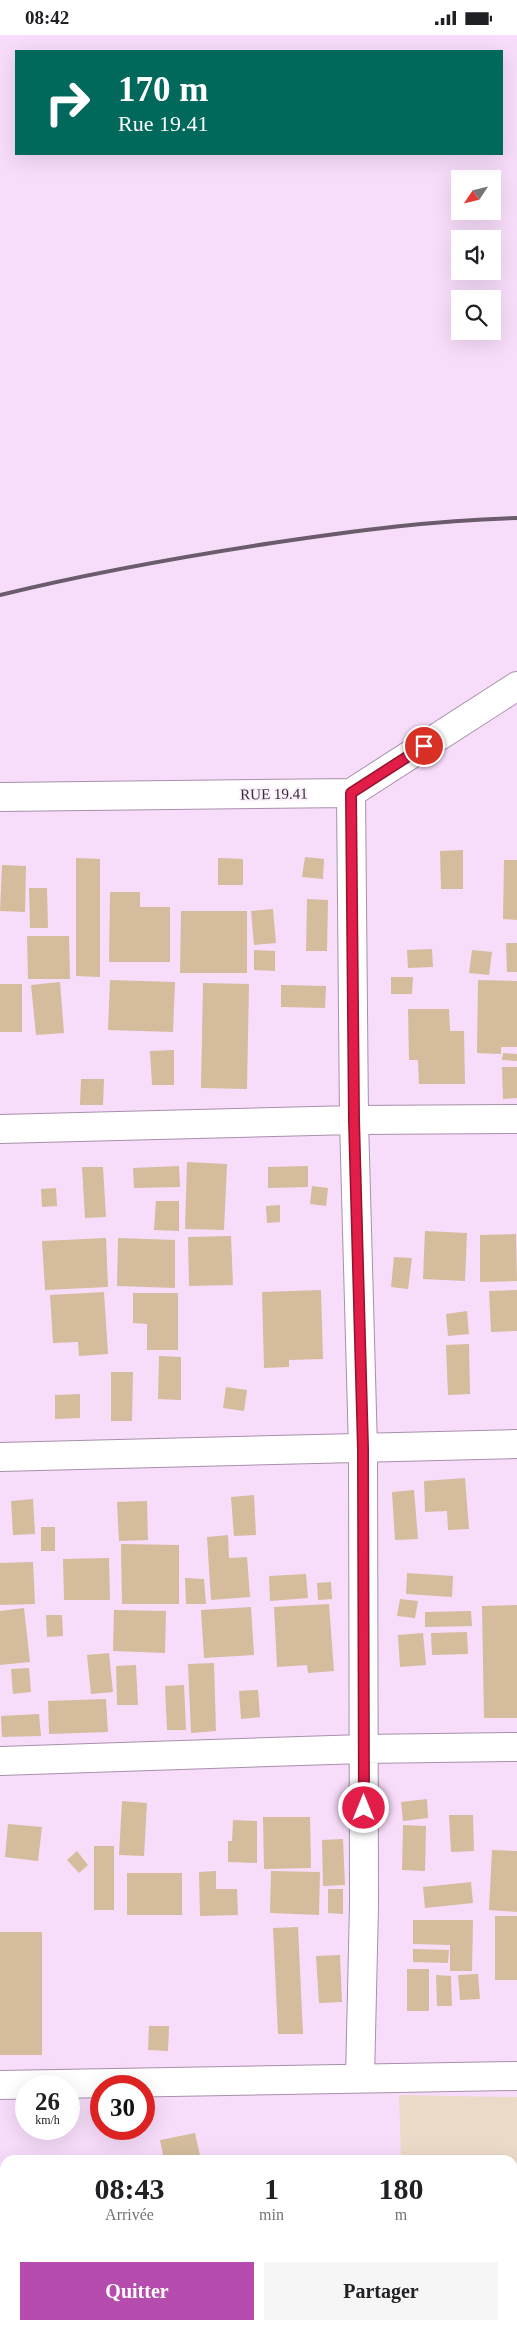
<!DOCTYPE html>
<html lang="fr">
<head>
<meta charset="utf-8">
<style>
	body { margin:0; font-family:Georgia,serif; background:#f6f6f6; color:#202124; height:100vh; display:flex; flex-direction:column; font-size:19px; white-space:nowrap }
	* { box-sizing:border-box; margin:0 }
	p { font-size:16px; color:#757577 }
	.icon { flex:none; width:28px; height:28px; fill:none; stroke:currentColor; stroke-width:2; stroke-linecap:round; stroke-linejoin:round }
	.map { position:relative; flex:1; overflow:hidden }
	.details { position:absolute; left:0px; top:2120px; width:518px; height:175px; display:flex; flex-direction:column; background:#fff; border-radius:15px 15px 0 0; box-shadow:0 5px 20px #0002 }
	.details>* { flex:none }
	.guide { position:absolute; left:15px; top:15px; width:488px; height:105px; border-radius:0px; box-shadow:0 5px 20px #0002; background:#00695c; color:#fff; overflow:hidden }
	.needle { width:32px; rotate:235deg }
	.tools { position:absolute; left:451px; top:135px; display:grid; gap:10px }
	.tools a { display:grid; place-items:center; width:50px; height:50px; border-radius:0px; background:#fff; box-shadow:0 5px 20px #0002; font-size:25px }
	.speed { position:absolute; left:15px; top:2040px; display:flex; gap:10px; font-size:25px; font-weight:700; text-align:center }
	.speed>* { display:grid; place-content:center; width:65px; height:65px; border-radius:50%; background:#fff; box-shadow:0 5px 20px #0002; line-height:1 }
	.speed small { font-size:12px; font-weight:400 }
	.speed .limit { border:8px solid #d22; background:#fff; color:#111 }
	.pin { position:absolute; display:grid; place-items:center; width:42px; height:42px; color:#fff; margin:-21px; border:2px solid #fff; border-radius:50%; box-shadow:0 1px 5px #0007 }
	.me { position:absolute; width:55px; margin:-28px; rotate:0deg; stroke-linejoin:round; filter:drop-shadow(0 0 4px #0008) }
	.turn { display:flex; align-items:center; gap:18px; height:105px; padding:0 20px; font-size:22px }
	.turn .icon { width:65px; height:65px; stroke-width:2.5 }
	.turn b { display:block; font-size:35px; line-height:42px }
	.eta { display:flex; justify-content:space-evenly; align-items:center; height:85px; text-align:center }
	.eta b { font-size:30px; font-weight:700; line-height:35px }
	.cta { display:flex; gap:10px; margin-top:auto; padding:10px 20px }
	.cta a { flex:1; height:58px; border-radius:0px; background:#b64cae; color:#fff; font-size:20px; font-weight:700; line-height:58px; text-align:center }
	.cta a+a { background:#f6f6f6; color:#202124 }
	.status { display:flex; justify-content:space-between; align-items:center; height:35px; padding:0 25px; background:#fff; direction:ltr }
	.status svg { height:14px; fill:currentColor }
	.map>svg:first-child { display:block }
	.education { fill:#ecdac9 }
	.building { fill:#d4bc9d }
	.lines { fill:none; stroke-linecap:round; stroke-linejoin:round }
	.street-casing { stroke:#a88fab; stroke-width:30 }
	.street { stroke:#fff; stroke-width:28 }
	.rail { stroke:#6b5c6c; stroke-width:4 }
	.route-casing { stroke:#92132f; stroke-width:12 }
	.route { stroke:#e11d48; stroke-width:9 }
	.labels { text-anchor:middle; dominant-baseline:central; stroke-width:4; stroke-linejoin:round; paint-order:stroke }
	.street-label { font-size:15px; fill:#382e39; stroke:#fbf0fc }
</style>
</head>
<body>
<div class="status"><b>08:42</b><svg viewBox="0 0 49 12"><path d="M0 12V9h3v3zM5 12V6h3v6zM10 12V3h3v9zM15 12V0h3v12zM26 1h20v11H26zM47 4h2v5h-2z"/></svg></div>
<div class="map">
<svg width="517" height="2295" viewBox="0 0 517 2295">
	<rect width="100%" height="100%" fill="#f8ddfb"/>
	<path class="education" d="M399 2060 517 2062V2295H406V2290H512V2125H401Z"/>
	<path class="building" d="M463 815V854H441L440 816Z
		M305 822 324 824 323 844 302 842Z
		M76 823 100 824V942L76 941Z
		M218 823 243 824V850H218Z
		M504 825H517V885L503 884Z
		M2 830 26 831 25 877 0 876Z
		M29 853H47L48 893H30Z
		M110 857H140V872H170V927H109Z
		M307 864 328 865 327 916H306Z
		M273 874 276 908 254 910 251 876Z
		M181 876H247V938H180Z
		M27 901H69L70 944H28Z
		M506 908H517V937H507Z
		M432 914 433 932 408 933 407 915Z
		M254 915 275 916V936L254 935Z
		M472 915 492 917 489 940 469 938Z
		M391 942H413L412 959H391Z
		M110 945 175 947 173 997 108 995Z
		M478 945 517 946V1012H501V1019L477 1018Z
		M60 947 64 998 36 1000 31 950Z
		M203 948 249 949 247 1054 201 1053Z
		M0 949H22V997H0Z
		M281 950 326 951 325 973 281 972Z
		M408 974H449L450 996H464L465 1049H419L418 1025H409Z
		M174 1015V1050H152L150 1016Z
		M503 1018 517 1019V1026L502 1025Z
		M502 1032H517V1063L503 1064Z
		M81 1044H104L103 1070H80Z
		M187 1127 227 1129 224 1195 185 1194Z
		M179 1131 180 1152 134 1153 133 1133Z
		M308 1131V1152L268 1153V1132Z
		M82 1132H103L106 1182 85 1183Z
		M312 1151 328 1153 326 1171 310 1169Z
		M56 1153 57 1171 42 1172 41 1154Z
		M156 1166H179V1196L154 1195Z
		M280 1170V1187L267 1188 266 1171Z
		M425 1196 467 1198 465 1246 423 1244Z
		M516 1199 517 1246 480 1247V1200Z
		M231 1201 233 1250 189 1251 188 1202Z
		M106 1203 108 1252 45 1255 42 1206Z
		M118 1203 175 1205V1253L117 1251Z
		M394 1222 412 1223 408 1254 391 1252Z
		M321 1255 323 1324 289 1325V1332L264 1333 262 1257Z
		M517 1255V1296L491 1297 489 1256Z
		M104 1257 108 1319 79 1321 78 1307 53 1308 50 1260Z
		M133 1258H178V1315H147V1289L133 1288Z
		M467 1276 469 1299 448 1301 446 1279Z
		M469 1309 470 1359 448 1360 446 1310Z
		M159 1321 181 1322V1365L158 1364Z
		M111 1337H133L132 1386H111Z
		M226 1352 247 1355 244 1376 223 1373Z
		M80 1359V1383L55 1384V1360Z
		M465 1443 469 1494 448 1495 447 1476 425 1477 424 1446Z
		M414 1455 418 1504 395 1505 392 1457Z
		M254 1460 256 1500 234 1501 231 1462Z
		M33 1464 35 1499 13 1500 11 1466Z
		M147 1466 148 1505 119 1506 117 1467Z
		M41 1492H55V1516H41Z
		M228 1500 229 1523 247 1522 250 1562 211 1565 207 1502Z
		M121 1509 179 1510V1569H122Z
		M109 1523 110 1565H64L63 1524Z
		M33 1527 35 1569 0 1570V1528Z
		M407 1538 453 1541 452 1562 406 1559Z
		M306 1539 308 1563 270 1566 269 1541Z
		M185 1543 204 1544 206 1569H186Z
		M331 1547 332 1564 318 1565 317 1548Z
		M400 1564 418 1566 415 1583 397 1581Z
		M329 1569 334 1636 308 1638 307 1630 277 1632 274 1572Z
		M517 1570V1683H484L482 1571Z
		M251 1572 254 1620 204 1623 201 1575Z
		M24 1573 30 1627 0 1630V1576Z
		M114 1575 166 1576 165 1618 113 1616Z
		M471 1576 472 1591 425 1592V1577Z
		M46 1580H62L63 1601 47 1602Z
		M467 1597 468 1619 432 1620 431 1598Z
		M423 1598 426 1630 400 1632 398 1600Z
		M109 1618 113 1657 91 1659 87 1620Z
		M214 1628 216 1696 191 1698 188 1629Z
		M136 1630 138 1670H117L116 1631Z
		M29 1633 31 1657 13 1659 11 1634Z
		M184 1650 186 1695H167L165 1651Z
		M258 1655 260 1682 241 1684 239 1656Z
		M106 1664 108 1697 49 1699 48 1666Z
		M39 1679 41 1701 2 1702 1 1681Z
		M427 1764 428 1783 403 1786 401 1767Z
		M122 1766 147 1768 144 1821 119 1820Z
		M449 1780H473L474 1816 451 1817Z
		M263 1782H310L311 1833 264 1834Z
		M233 1785 257 1786V1828L228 1827V1806H232Z
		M8 1789 42 1792 38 1826 5 1822Z
		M403 1790 426 1791 425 1836 402 1835Z
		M343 1804 345 1850 323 1851 322 1805Z
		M94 1811H114V1875H94Z
		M492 1815 517 1816V1877L489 1875Z
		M77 1816 88 1830 79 1838 67 1825Z
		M216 1836V1854H237L238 1880 200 1881 199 1837Z
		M271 1836 320 1837 319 1880 270 1878Z
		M127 1838H182V1880H127Z
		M471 1847 473 1868 425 1873 423 1852Z
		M328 1854H343V1879L328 1878Z
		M495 1881H517V1945H495Z
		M413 1885H473L472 1936H450V1910L413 1909Z
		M298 1892 303 1999H278L273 1893Z
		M0 1897H42V2020H0Z
		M413 1914 449 1915 448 1928 413 1927Z
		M340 1920 342 1967 319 1968 316 1921Z
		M407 1934H429V1976H407Z
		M478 1939 480 1964 460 1965 458 1940Z
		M436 1940 451 1941 452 1971H437Z
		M149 1991H169L168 2016 148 2015Z
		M195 2098 201 2125H164L160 2105Z"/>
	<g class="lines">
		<defs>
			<path id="street" d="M351 758 354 1085 363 1414 364 1871 360 2043
				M0 762 351 758 517 651
				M0 1094 354 1085 517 1084
				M0 1422 517 1409
				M0 1726 363 1714 517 1712
				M0 2050 517 2041"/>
		</defs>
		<use href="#street" class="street-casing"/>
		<use href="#street" class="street"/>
		<path class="rail" d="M0 560C90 538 180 522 272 508 353 496 435 485 517 483"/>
	</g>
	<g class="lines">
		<defs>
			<path id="route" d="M364 1773 363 1414 354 1085 351 758 424 711"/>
		</defs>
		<use href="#route" class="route-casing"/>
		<use href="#route" class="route"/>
	</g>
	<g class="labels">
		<g class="street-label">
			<text transform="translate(274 759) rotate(-1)">RUE 19.41</text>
		</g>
	</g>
</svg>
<div class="tools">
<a><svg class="needle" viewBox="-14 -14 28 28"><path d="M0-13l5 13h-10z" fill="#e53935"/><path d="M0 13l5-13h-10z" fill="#757577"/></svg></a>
<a><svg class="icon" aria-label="sound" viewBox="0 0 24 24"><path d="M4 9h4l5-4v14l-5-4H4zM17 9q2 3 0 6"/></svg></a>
<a><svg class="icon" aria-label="search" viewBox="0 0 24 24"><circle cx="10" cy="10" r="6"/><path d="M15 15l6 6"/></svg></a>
</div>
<div class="speed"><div>26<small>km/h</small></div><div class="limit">30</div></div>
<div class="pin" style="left:424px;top:711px;background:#d93025"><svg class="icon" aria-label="arrive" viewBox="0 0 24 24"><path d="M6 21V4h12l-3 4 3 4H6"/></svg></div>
<svg class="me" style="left:364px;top:1773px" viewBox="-20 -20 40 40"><circle r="17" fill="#e11d48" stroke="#fff" stroke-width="3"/><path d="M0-11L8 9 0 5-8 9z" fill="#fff"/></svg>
<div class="guide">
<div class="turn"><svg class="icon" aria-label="right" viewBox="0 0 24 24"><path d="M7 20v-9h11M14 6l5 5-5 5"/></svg><div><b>170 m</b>Rue 19.41</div></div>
</div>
<section class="details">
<div class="eta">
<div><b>08:43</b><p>Arrivée</p></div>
<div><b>1</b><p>min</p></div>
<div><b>180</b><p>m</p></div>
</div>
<div class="cta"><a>Quitter</a><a>Partager</a></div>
</section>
</div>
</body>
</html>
